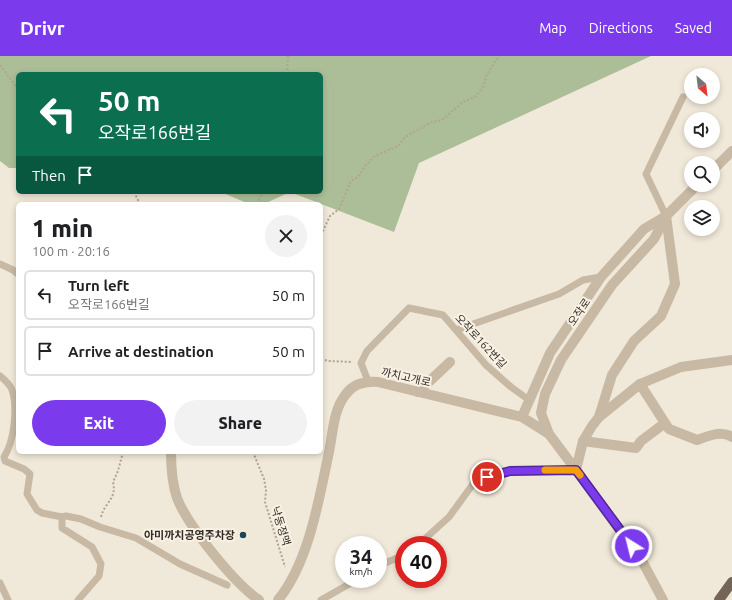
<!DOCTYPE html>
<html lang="en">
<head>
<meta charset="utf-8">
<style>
	body { margin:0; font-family:Ubuntu,"Noto Sans KR",sans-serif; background:#f2f2f2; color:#202124; height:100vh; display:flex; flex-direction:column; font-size:15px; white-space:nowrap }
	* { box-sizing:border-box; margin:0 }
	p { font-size:13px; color:#757577 }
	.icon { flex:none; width:22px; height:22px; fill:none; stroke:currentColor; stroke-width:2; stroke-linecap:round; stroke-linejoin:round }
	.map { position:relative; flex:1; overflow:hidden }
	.side { position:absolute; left:16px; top:146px; width:307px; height:252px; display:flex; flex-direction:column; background:#fff; border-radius:6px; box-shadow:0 2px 6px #0003 }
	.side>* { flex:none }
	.top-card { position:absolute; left:16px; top:16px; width:307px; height:122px; border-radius:6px; box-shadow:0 2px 6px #0003; background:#0b6e4f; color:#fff; overflow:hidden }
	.needle { width:26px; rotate:152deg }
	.buttons { position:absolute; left:684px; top:12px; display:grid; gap:8px }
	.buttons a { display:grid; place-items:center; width:36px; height:36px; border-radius:50%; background:#fff; box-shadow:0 2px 6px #0003; font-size:20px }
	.speed { position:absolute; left:335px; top:480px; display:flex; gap:8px; font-size:20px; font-weight:700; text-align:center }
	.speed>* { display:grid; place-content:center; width:52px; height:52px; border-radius:50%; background:#fff; box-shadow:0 2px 6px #0003; line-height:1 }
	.speed small { font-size:10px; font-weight:400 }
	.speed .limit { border:6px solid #d22; background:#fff; color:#111 }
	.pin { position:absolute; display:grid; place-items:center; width:34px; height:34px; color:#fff; margin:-17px; border:2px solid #fff; border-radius:50%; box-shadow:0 1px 4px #0007 }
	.me { position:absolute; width:44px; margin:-22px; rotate:324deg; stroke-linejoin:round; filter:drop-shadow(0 0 3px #0008) }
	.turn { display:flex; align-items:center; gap:14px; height:84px; padding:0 16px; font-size:18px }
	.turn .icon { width:52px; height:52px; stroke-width:2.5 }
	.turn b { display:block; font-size:28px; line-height:34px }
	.then { display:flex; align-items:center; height:38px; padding:0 16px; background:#0003; gap:8px; font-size:15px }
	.round { display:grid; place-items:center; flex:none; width:42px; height:42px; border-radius:21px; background:#f2f2f2 }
	.headline { display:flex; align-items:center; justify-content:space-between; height:68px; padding:0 16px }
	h1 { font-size:24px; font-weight:800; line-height:30px }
	.primary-button { display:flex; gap:8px; margin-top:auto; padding:8px 16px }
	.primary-button a { flex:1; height:46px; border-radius:24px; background:#7c3aed; color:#fff; font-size:16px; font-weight:800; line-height:46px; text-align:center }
	.primary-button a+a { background:#f2f2f2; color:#202124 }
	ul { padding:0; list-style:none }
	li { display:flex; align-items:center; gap:12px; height:50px; margin:0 8px 6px; padding:0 8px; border:2px solid #e0e0e0; border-radius:6px }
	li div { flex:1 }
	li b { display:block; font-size:15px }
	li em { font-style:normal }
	header { display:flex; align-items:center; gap:24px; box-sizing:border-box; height:56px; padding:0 20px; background:#7c3aed; color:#fff }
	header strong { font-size:19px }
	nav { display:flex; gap:22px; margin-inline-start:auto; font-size:14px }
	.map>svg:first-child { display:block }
	.green { fill:#acbe98 }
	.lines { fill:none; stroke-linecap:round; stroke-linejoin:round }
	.path { stroke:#b3a38f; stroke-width:2; stroke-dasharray:2 2; stroke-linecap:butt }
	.service { stroke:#c7b9a4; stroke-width:7 }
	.minor { stroke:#c7b9a4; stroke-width:10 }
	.tertiary { stroke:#c7b9a4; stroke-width:10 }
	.primary { stroke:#756557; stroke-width:10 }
	.route-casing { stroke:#51269a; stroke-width:10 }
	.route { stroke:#7c3aed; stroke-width:7 }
	.slow { stroke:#f59e0b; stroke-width:7 }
	.poi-dot { fill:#1d4853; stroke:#f8f1e4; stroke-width:1.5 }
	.labels { text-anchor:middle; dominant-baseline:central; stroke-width:4; stroke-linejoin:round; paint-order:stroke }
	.street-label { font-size:11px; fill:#332c26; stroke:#f8f1e4 }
	.poi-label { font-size:11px; font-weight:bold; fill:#332c26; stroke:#f8f1e4; text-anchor:end }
</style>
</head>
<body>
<header>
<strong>Drivr</strong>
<nav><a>Map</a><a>Directions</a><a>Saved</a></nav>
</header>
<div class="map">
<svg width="732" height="544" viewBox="0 0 732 544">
	<rect width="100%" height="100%" fill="#f0e8d8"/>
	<path class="green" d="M0 0H651L419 107 394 176 290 136 264 148H249L221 136H321V18H18V112H9L0 105Z"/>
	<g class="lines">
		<path class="path" d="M0 9 18 33
			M287 18 288 0
			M134 136 140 148
			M257 148 263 136
			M321 179 330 160 339 153 351 125 358 121 365 110 375 100 398 90 405 81 432 66 442 64 463 46 476 40 483 31 487 18 499 0
			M321 303 329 305 352 306
			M253 396 264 423 266 434 265 446 285 511
			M101 461C105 445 117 444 113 426L118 415 123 396"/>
		<path class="service" d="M666 160 646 118 683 41
			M0 208 13 214 18 218
			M456 274 559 238 583 224 601 221
			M0 320C5 324 10 328 12 334 18 352 14 386 4 401L5 405 24 413 30 418 27 438 37 454 42 457 62 461
			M368 325 361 307 367 295 409 252 443 259 486 309 511 331 529 344
			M418 489 449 461 476 424 510 415 576 414
			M378 510 404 499
			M0 527 8 544
			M78 544 99 520 101 508 92 491 62 472V461L66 460 81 463 100 471 136 482 180 508 227 529
			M321 544 358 523"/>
		<path class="minor" d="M640 328 665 367
			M418 336 450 306
			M599 361 612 319 634 285 661 260 675 228 666 160
			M583 385 636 392 641 385 665 367 669 373 697 384C708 380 721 374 732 381
			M171 396C171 412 172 427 177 442 188 470 234 527 259 544"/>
		<path class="tertiary" d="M713 114 732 95
			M522 361 550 297 601 221 644 173 666 160 697 129
			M549 378 541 357 545 338 561 304 612 229 654 183 666 160
			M576 414 641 503 663 544
			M278 544C309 506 319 443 329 396 333 377 333 354 346 338 354 327 366 325 378 326L522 361 549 378 576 414 583 385 592 370 599 361 640 328 681 311 732 304"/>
		<path class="primary" d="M719 544 732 526"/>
	</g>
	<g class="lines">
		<defs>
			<path id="route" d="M487 421 510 415 576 414 632 490"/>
		</defs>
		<use href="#route" class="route-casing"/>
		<use href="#route" class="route"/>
		<path class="slow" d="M545 414H576L580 419"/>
	</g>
	<circle class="poi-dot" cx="243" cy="479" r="4"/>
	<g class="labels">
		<g class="street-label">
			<text transform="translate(579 256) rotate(-56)">오작로</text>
			<text transform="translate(481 285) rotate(47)">오작로162번길</text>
			<text transform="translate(406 321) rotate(13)">까치고개로</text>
			<text transform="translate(281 470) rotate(73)">낙동정맥</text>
		</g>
		<g class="poi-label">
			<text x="235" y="479">아미까치공영주차장</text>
		</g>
	</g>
</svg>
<div class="buttons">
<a><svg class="needle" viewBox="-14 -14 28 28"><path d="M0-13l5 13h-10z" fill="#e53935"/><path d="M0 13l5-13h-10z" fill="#757577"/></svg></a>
<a><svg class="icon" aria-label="sound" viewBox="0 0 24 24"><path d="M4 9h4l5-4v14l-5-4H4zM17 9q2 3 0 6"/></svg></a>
<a><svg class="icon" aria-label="search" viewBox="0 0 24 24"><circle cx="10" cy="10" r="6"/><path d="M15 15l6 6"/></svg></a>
<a><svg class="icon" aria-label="layers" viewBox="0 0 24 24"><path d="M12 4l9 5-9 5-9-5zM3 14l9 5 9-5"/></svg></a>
</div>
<div class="speed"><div>34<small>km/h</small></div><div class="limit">40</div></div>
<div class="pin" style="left:487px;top:421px;background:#d93025"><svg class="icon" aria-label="arrive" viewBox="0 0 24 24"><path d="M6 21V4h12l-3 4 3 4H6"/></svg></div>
<svg class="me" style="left:632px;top:490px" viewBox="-20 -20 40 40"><circle r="17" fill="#7c3aed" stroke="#fff" stroke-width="3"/><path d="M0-11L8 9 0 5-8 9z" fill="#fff"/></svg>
<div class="top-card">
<div class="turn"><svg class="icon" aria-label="left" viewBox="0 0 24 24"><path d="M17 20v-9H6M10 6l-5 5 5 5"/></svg><div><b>50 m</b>오작로166번길</div></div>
<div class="then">Then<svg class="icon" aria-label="arrive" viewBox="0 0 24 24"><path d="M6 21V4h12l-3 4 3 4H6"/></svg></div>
</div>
<section class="side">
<div class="headline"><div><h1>1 min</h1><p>100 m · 20:16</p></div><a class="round"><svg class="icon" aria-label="close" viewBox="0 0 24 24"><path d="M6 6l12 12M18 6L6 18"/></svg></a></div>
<ul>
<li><svg class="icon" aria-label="left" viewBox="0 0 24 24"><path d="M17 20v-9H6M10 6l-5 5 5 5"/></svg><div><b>Turn left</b><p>오작로166번길</p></div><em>50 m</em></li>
<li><svg class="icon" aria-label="arrive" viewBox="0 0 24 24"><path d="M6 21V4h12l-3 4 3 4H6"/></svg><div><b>Arrive at destination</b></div><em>50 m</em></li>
</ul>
<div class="primary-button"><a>Exit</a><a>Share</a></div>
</section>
</div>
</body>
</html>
